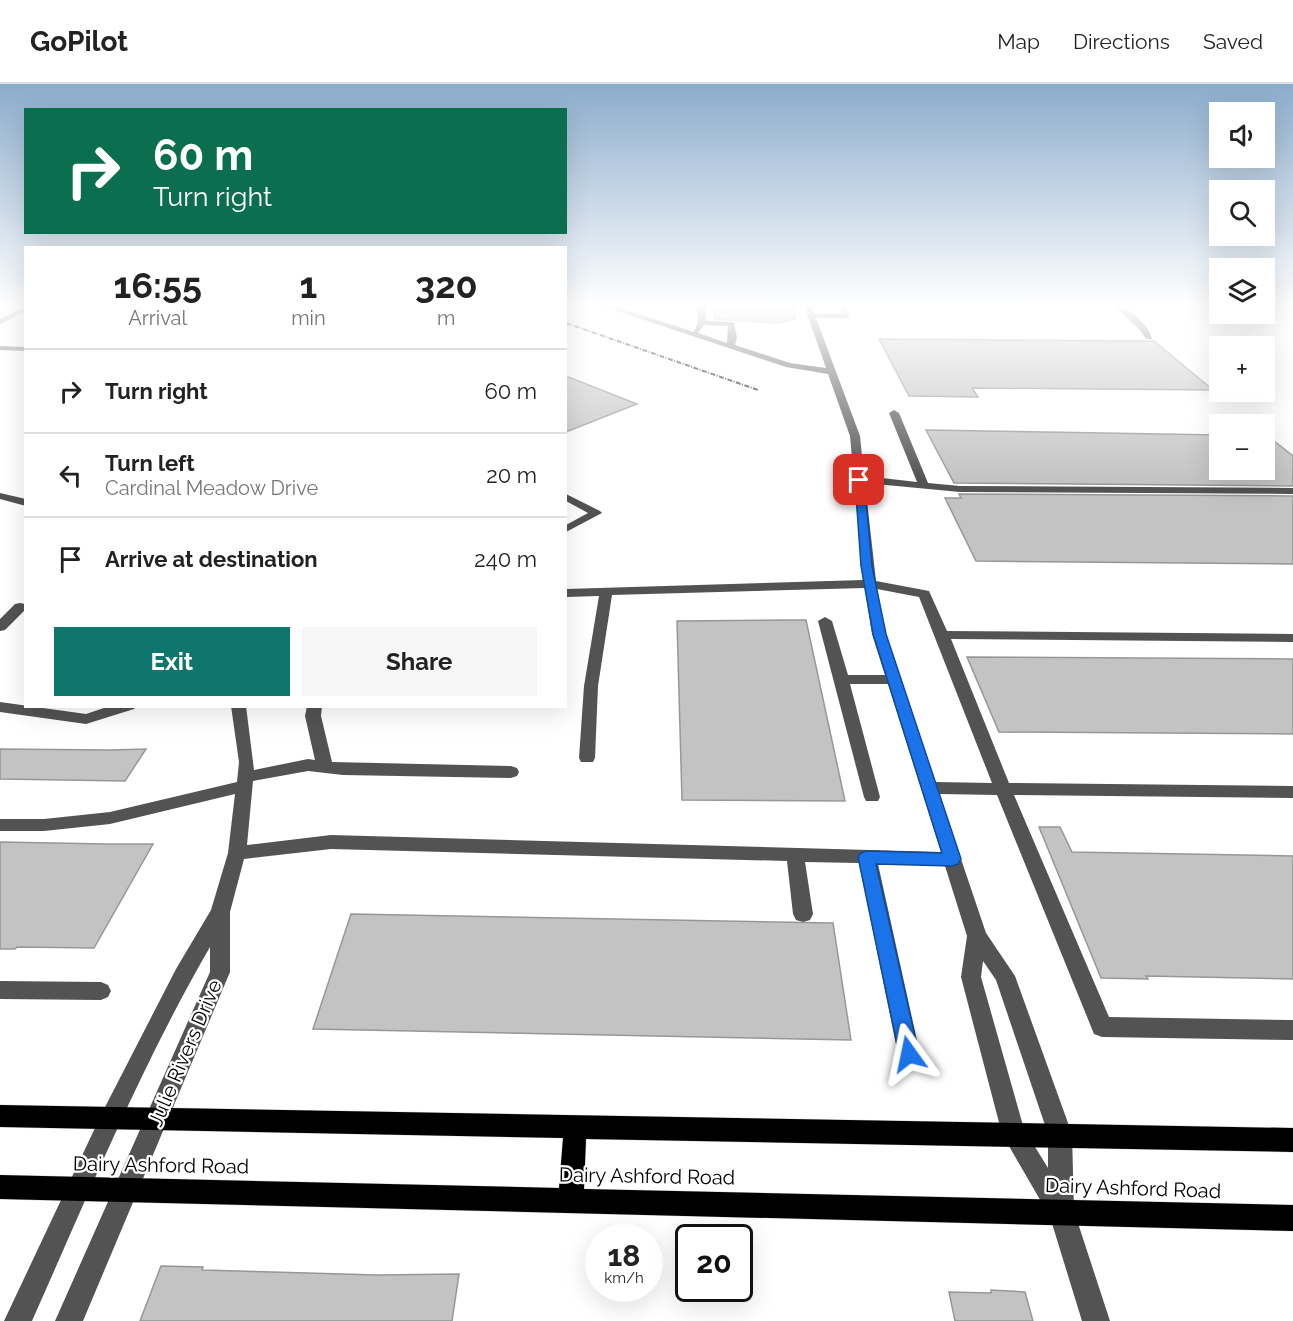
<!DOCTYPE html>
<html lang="en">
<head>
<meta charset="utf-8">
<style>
	body { margin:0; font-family:Raleway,sans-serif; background:#f6f6f6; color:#222; height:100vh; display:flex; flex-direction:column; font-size:22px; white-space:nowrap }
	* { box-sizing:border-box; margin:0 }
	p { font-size:20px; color:#767676 }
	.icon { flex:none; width:33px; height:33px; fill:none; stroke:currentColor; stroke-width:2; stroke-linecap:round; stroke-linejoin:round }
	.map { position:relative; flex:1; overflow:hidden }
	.side { position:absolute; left:24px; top:162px; width:543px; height:462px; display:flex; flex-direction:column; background:#fff; border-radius:0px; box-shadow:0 6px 24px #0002 }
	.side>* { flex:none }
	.banner { position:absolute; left:24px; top:24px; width:543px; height:126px; border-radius:0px; box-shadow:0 6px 24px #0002; background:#0b6e4f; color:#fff; overflow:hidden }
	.tools { position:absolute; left:1209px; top:18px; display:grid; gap:12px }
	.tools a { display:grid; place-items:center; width:66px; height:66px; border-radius:0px; background:#fff; box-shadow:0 6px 24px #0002; font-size:30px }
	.speed { position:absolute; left:585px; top:1140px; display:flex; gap:12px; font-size:30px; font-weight:700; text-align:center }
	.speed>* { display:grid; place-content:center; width:78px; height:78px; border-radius:50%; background:#fff; box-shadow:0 6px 24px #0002; line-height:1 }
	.speed small { font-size:15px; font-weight:400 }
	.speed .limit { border:3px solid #111; border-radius:9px; background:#fff; color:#111 }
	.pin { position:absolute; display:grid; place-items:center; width:51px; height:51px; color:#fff; margin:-26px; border-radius:12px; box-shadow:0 3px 9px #0006 }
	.me { position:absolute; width:66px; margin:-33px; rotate:348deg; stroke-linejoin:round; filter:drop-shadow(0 0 4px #0008) }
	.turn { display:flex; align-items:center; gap:21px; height:126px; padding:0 30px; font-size:27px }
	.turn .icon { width:78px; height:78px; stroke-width:2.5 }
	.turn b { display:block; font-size:42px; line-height:51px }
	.eta { display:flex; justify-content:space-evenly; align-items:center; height:102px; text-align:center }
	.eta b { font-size:36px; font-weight:700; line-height:42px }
	.cta { display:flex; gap:12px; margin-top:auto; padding:12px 30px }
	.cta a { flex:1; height:69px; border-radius:0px; background:#0f766e; color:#fff; font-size:24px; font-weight:700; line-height:69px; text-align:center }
	.cta a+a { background:#f6f6f6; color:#222 }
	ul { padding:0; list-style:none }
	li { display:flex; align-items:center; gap:18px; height:84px; padding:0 30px; border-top:2px solid #e0e0e0 }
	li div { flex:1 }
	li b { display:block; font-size:22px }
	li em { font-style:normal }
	header { display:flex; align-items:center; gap:36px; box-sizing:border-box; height:84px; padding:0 30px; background:#fff; border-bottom:2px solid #e0e0e0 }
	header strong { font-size:28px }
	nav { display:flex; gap:33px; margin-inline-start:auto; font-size:21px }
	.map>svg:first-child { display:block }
	.building { fill:#c3c3c3; stroke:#979797; stroke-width:1.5 }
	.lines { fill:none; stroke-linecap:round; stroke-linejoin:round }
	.major-casing { stroke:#dbdbdb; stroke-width:1 }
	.minor { fill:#535353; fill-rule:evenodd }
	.major { fill:#000; fill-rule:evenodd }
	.rail { stroke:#000; stroke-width:2; stroke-dasharray:5 1.5 1 1.5; stroke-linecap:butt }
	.route { fill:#1a73e8; stroke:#114b97; stroke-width:1.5 }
	.labels { text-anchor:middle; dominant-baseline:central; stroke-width:4.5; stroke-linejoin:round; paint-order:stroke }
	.near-street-label { font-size:20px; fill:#000; stroke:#fff }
</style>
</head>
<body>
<header>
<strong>GoPilot</strong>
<nav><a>Map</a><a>Directions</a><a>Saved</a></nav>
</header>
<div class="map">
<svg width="1293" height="1237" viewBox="0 0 1293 1237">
	<rect width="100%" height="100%" fill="#fff"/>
	<path class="building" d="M713 221H792L796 235 777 239 715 235Z
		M879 255 1154 257 1213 306 972 304 978 313 909 312Z
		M566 292 637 320 566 348Z
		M926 346 1220 351V386H1264V349L1293 372V402L954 399Z
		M959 410 1293 412V480L976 477 945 414H961Z
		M791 536H806L845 717 682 716 677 537Z
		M967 573 1293 575V650L999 648Z
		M0 665 110 666 146 665 125 697 0 695Z
		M1039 743H1060L1072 768 1293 772V895L1146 892 1148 895 1101 894Z
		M0 758 107 760H153L94 864 17 863 15 865H0Z
		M351 830 833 839 851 956 313 945Z
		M161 1182 203 1183 202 1186 377 1191 459 1190 452 1237H140Z
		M991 1206 1025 1208 1033 1237H955L949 1208 991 1209Z"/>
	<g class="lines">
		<defs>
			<path id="major" d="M0 1021 1293 1044V1068L586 1055 584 1105 1293 1121V1147L0 1115V1091L559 1104 563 1054 0 1043Z"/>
		</defs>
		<use href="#major" class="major-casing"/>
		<path class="minor" d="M599 221H611L694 248 698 239 697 221H705L706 237 734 238 737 254 735 261 790 279 826 284 804 221H811L814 230H842L839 221H846L849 234H816L860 352 864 392 917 398 889 329 894 326 899 329 928 399 960 402 1293 404V410L960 408 865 399 876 497 929 507 947 547 1293 550V558L951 555 1009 699 1293 702V714L1014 711 1109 933 1293 936V956L1102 953 1094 950 997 711 939 710 986 849 1015 892 1072 1050 1074 1127 1110 1237H1082L1050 1133 1002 1050 961 893 967 852 945 782 878 780 920 970 917 977 909 980 901 977 898 970 859 779 805 778 813 830 810 836 803 838 796 836 793 830 787 777 331 765 244 775 230 828V888L83 1237H55L210 888V863C141 982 88 1111 32 1237H4L103 1027 176 885 211 826 228 769 235 710 110 740 44 747H0V735H44L110 728 237 698 239 678 231 622H246L254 686 308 675 315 676 305 632 307 622H322L321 632 332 678 511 682 517 684 519 688 517 692 511 694 343 691 308 687 253 697 247 761 331 751 941 768 888 600H850L880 713 878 717H866L864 713 818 537 825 533 832 537 848 591H885L872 550 865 504 612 511 598 602 595 674 593 678H581L579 674 584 602 599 512 566 513V505L863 496 850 352 828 290 786 283ZM704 241 728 242 727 259 698 249ZM877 505 919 513 992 699 935 698 886 550ZM983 877 996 896 1048 1050V1084L1024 1045 981 893Z
			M1113 221C1127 221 1150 242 1152 255H1146L1139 245Z
			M26 222V227L0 240V235Z
			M0 262 26 263V267L0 266Z
			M0 409 26 415V422L0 415Z
			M566 410 600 427 602 429 566 448V441L588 429 566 417Z
			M20 519 25 520V526L5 546 0 547V535L15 520Z
			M0 618 86 630 110 622H136L134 625 86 640 0 628Z
			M0 897 101 898 108 901 111 907 108 913 101 916 0 915Z"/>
		<use href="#major" class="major"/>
		<path class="rail" d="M566 239 758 306"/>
	</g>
	<linearGradient id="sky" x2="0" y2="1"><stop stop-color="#8baccc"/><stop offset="0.56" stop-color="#fff"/><stop offset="1" stop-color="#fff" stop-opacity="0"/></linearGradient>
	<rect width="1293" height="395" fill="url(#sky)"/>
	<path class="route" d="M859 393 864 396 872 482 886 550 961 775 958 780 952 782 876 780 919 970 916 977 909 980 902 977 899 970 858 773 861 769 867 767 942 769 873 550 861 482 855 396Z"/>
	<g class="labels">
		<g class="near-street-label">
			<text transform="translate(185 969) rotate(-67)">Julie Rivers Drive</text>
			<text transform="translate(161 1081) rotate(1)">Dairy Ashford Road</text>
			<text transform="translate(647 1092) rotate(1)">Dairy Ashford Road</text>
			<text transform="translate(1133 1104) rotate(2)">Dairy Ashford Road</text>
		</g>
	</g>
</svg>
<div class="tools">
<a><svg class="icon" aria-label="sound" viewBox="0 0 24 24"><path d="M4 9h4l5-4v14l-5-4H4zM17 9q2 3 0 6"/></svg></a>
<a><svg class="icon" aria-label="search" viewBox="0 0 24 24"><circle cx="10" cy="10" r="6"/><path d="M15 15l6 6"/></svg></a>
<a><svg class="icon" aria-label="layers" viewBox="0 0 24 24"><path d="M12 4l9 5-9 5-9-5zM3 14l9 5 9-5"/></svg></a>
<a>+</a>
<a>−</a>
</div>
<div class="speed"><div>18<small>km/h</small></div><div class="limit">20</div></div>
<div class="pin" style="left:859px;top:396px;background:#d93025"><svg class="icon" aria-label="arrive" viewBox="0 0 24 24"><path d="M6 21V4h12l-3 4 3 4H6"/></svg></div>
<svg class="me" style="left:909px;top:970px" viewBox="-20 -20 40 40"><path d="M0-17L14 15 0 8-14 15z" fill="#1a73e8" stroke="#fff" stroke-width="4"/></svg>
<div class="banner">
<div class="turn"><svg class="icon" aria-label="right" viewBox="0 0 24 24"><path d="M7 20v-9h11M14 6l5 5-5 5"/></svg><div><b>60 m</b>Turn right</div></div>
</div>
<section class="side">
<div class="eta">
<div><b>16:55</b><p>Arrival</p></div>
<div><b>1</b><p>min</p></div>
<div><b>320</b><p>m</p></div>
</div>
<ul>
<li><svg class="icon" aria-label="right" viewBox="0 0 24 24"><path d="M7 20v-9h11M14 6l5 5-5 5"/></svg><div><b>Turn right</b></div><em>60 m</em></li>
<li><svg class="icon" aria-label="left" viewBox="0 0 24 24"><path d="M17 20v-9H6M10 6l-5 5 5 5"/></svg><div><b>Turn left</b><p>Cardinal Meadow Drive</p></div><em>20 m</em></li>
<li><svg class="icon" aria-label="arrive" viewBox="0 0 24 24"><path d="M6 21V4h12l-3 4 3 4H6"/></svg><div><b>Arrive at destination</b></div><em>240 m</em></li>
</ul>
<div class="cta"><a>Exit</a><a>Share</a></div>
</section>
</div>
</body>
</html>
